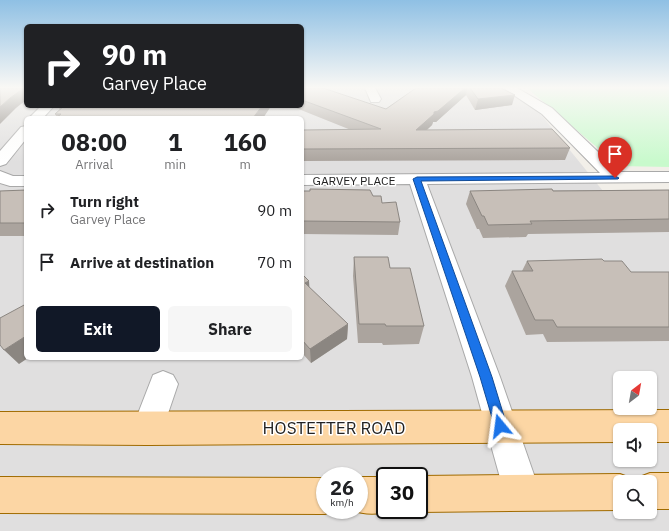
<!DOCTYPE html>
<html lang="en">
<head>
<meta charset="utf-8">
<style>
	body { margin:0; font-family:"IBM Plex Sans",sans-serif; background:#f6f6f6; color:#202124; height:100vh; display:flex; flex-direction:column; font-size:15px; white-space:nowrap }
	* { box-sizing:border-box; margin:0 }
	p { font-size:13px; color:#757577 }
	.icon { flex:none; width:22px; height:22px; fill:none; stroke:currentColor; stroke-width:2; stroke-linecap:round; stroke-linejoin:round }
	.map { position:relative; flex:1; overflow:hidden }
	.drawer { position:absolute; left:24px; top:116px; width:280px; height:244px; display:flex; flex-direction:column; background:#fff; border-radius:6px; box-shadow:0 1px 3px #0004 }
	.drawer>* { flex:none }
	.top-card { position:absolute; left:24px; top:24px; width:280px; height:84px; border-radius:6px; box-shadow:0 1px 3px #0004; background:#202124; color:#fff; overflow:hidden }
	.needle { width:26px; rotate:31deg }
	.tools { position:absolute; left:613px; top:371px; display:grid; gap:8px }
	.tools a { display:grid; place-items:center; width:44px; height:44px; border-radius:6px; background:#fff; box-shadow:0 1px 3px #0004; font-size:20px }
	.speed { position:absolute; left:316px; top:467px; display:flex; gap:8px; font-size:20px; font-weight:700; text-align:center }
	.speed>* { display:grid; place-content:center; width:52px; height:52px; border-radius:50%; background:#fff; box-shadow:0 1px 3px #0004; line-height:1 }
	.speed small { font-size:10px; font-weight:400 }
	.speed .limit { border:2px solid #111; border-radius:6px; background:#fff; color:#111 }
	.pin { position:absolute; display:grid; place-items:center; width:34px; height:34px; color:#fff; margin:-41px -17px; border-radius:50% 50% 50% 0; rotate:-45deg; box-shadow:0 0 4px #0007 }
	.pin .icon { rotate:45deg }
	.me { position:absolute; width:44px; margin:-22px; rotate:344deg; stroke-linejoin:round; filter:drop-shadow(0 0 3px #0008) }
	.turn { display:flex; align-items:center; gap:14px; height:84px; padding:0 12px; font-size:18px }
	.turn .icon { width:52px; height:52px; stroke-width:2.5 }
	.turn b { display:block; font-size:28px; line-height:34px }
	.eta { display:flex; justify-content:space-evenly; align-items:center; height:68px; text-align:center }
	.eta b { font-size:24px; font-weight:700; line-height:28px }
	.button { display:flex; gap:8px; margin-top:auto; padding:8px 12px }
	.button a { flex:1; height:46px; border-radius:6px; background:#111827; color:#fff; font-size:16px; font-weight:700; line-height:46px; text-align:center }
	.button a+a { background:#f6f6f6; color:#202124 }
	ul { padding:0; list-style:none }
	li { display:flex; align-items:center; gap:12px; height:52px; padding:0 12px }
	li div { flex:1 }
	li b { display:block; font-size:15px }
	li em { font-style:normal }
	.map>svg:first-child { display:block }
	.residential { fill:#e0dfdf; fill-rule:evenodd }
	.park { fill:#c8facc }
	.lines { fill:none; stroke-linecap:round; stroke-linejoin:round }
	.minor-casing { stroke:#a9a9a9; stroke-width:2 }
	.major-casing { stroke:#a06b00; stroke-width:2 }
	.minor { fill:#fff; fill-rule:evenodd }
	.major { fill:#fcd6a4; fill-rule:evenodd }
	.wall { fill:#aba49e }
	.shaded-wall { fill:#8b8681 }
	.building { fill:#c7bfb8; stroke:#8b8681 }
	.route { fill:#1a73e8; stroke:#114b97 }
	.labels { text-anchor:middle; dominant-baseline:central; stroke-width:3; stroke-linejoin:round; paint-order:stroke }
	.far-street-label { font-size:12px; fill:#222; stroke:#fff }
	.near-street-label { font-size:17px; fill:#222; stroke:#fff }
</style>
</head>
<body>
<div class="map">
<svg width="669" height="531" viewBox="0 0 669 531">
	<rect width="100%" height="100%" fill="#f2efe9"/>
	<path class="residential" d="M0 88H26V106H302V88H500L514 94 538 111 603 191H669V531H0ZM26 118H302V358H26ZM620 378H650V408H620ZM620 430H650V460H620ZM325 476H359V510H325ZM385 476H419V510H385ZM620 482H650V512H620Z"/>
	<path class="park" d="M527 88H669V167L619 166Z"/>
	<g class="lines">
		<defs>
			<path id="minor" d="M365 88H375L381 99 379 102H371Z
				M505 88H517L552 108 619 172H669V182L427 184 500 377 540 492 535 505 522 510 509 505 504 492 472 377 410 184 302 185V175L600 173 542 114 506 90Z
				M41 106H54L43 118H29Z
				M26 126V139L6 164 0 166V151L21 127Z
				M0 171 13 176H26V186H10L0 183Z
				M163 371 173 375 178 384 159 440 148 445 137 440 132 429 153 375Z"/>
			<path id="major" d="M669 410V442H650V430H620V442L148 445 0 444V412Z
				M650 473H669V509H650V482H636L637 478Z
				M620 474 633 479 634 482H620V510L419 512 415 510H419V476Z
				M0 477 325 478V510H334L325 514 0 513Z
				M359 477H385V510H392C380 515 364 515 352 510H359Z"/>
		</defs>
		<use href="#minor" class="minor-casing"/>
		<use href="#major" class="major-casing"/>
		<use href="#minor" class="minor"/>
		<use href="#major" class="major"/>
	</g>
	<path class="wall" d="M302 88 386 109 416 88H501L512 105 475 110 466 95 436 122H433L432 125 427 130 570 148 565 160 302 161V130H351L291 106H302Z
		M58 106H271L263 118H56L57 117 55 114 60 110Z
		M26 190V236H0V191Z
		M669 190V232L528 234 526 237 483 238 479 229H477L466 204 470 191Z
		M302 191 373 196 382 203 400 222 398 235 302 234Z
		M354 257 390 268 424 326 419 344 383 345 382 343H358L353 276Z
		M527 261H604L631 272H669V341L547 342 543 334 526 335 505 286 512 271H522Z
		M302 274 309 281V288L348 324 347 339 311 363 302 353Z"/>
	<path class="shaded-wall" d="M24 88H26V100L16 108 0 124V107L10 98Z
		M465 88H467L466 95 436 122H433L432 125 414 141 416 130 434 112Z
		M515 95 512 105 475 110 478 99Z
		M262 106H271L263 118H253Z
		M309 281 310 296 305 283Z
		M348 324 347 339 311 363 310 349Z
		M26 336V358H28L19 364 4 350Z
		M65 358H70L67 360Z"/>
	<path class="building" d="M0 88H24L10 98 0 107Z
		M302 88H323L386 109 416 88H465L438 111 434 112V114L416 130 552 129 570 148 302 149V130L381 129 302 100Z
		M470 88H501L515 95 478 99Z
		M64 106H262L253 118H56L61 114H55Z
		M310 189 370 190 373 196H381L382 203 396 202 400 222 302 221V191H310Z
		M552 189 553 191 669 190V219L530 221 532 224 488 225 484 216H482L470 191Z
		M26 190V223H0V191Z
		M354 257H388L390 268H410L424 326H386L385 324H359Z
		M602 259 604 261H622L631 272H669V327H557L553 320H535L512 271H533L527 261Z
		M302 274 309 281 305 283 348 324 310 349 302 340Z
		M26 304V336L4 350 0 345V318Z"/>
	<linearGradient id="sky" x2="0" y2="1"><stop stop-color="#8fc0e4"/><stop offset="0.54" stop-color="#f9f8f5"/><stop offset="1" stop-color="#f9f8f5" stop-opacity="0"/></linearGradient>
	<rect width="669" height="162" fill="url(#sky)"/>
	<path class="route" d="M615 176 619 178 618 179 421 181 492 377 507 426 505 431 500 433 496 431 480 377 413 179 417 177Z"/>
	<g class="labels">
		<g class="far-street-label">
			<text x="354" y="180">GARVEY PLACE</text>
		</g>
		<g class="near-street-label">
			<text x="334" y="428">HOSTETTER ROAD</text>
		</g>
	</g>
</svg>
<div class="tools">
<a><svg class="needle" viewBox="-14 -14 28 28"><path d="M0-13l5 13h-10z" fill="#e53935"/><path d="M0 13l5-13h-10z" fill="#757577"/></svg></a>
<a><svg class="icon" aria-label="sound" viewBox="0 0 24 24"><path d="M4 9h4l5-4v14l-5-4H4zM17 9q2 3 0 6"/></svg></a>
<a><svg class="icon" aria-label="search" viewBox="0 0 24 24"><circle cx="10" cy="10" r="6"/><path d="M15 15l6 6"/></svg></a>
</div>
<div class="speed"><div>26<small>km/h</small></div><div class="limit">30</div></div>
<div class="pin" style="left:615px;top:178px;background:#d93025"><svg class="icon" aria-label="arrive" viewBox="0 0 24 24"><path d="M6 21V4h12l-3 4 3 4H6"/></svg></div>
<svg class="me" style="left:500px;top:426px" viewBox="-20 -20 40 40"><path d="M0-17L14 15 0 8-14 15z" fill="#1a73e8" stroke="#fff" stroke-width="4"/></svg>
<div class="top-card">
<div class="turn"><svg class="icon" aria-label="right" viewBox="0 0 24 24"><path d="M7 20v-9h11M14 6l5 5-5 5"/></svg><div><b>90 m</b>Garvey Place</div></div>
</div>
<section class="drawer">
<div class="eta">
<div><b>08:00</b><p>Arrival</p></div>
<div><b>1</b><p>min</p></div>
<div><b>160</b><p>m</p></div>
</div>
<ul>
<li><svg class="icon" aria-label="right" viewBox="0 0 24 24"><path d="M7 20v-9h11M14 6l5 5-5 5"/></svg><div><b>Turn right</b><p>Garvey Place</p></div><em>90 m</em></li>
<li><svg class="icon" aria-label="arrive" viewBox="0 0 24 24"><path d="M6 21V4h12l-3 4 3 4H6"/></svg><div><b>Arrive at destination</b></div><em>70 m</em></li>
</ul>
<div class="button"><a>Exit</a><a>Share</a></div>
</section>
</div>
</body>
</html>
